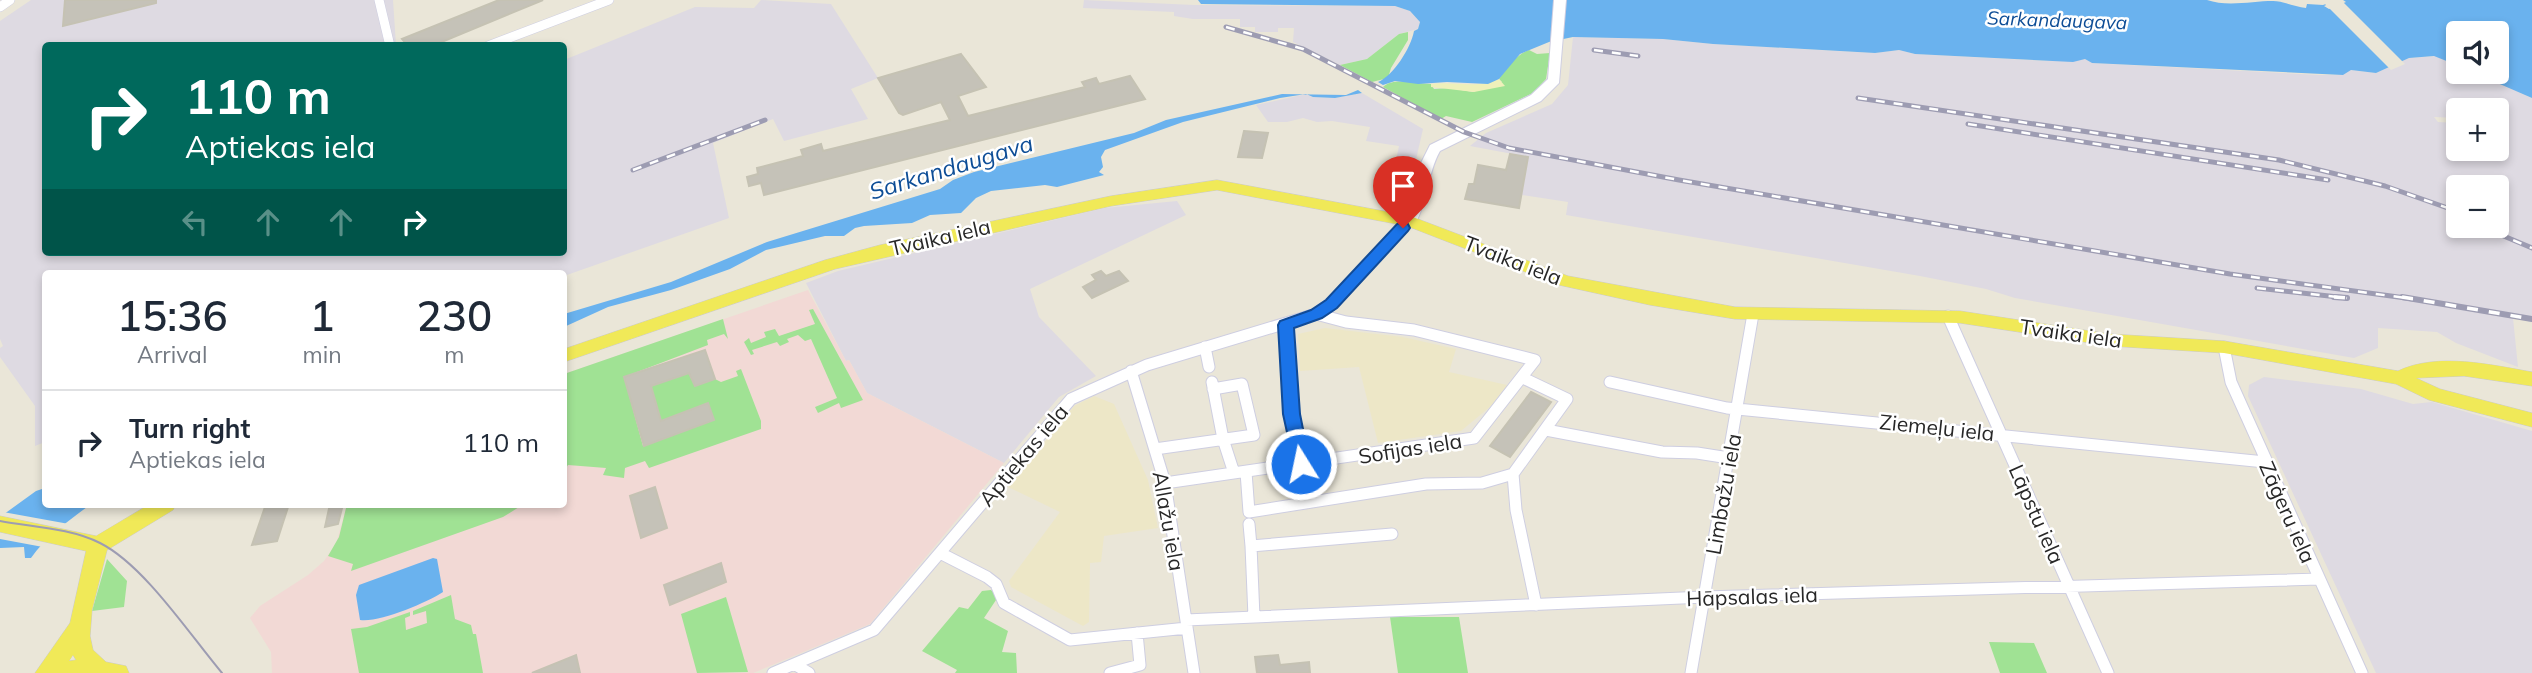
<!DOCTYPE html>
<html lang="en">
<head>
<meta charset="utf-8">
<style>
	body { margin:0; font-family:Mulish,sans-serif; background:#f6f6f7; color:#1f2937; height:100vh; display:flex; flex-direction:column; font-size:26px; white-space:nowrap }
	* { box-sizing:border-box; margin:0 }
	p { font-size:23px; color:#747a83 }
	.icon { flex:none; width:38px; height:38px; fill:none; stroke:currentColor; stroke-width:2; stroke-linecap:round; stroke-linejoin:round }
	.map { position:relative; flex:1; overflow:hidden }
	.drawer { position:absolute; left:42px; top:270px; width:525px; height:238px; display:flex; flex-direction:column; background:#fff; border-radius:7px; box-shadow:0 4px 10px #0003 }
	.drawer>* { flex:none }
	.hud { position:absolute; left:42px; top:42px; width:525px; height:214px; border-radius:7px; box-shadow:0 4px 10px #0003; background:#00695c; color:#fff; overflow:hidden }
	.fabs { position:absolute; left:2446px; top:21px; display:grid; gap:14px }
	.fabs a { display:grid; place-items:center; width:63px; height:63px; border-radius:7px; background:#fff; box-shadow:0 4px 10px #0003; font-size:35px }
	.pin { position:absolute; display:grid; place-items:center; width:60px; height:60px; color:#fff; margin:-72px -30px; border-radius:50% 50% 50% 0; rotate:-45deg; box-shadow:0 0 7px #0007 }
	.pin .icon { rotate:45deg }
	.me { position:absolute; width:77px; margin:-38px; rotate:350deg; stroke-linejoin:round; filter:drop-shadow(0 0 5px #0008) }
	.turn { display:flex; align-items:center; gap:24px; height:147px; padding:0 28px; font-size:32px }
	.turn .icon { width:91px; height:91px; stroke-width:2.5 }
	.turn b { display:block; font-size:49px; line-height:60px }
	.lanes { display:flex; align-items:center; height:66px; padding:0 28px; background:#0003; justify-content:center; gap:35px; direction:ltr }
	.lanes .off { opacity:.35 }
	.eta { display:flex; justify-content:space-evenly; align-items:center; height:119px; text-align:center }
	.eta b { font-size:42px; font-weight:600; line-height:49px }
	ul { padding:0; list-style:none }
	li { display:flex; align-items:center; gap:21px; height:105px; padding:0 28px; border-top:2px solid #e0e1e3 }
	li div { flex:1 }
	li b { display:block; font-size:26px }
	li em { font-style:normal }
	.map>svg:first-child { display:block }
	.industrial { fill:#dedae2; fill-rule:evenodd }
	.education { fill:#ede7c7 }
	.medical { fill:#f2d9d5 }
	.green { fill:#a0e294 }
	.sand { fill:#eff0ba }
	.water { fill:#6ab2ee }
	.pier { fill:#eae6d8 }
	.building { fill:#c5c2b8; stroke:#c5c2b3; stroke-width:2 }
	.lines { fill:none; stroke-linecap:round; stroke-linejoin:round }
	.street-far1-casing { stroke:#cecee1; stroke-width:10 }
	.street-casing { stroke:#cecee1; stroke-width:13 }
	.secondary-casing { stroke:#cecee1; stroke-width:2 }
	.primary-casing { stroke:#cbcbcb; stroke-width:1 }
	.street-far1 { stroke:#fff; stroke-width:9 }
	.street { stroke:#fff; stroke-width:11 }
	.secondary { fill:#fff; fill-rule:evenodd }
	.primary { fill:#f0e958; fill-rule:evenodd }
	.tram { stroke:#9d9cb2; stroke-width:2 }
	.rail-far1-casing { stroke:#9d9cb2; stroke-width:5 }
	.rail-casing { stroke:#9d9cb2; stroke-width:6 }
	.rail-far1 { stroke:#fff; stroke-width:2.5; stroke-dasharray:9; stroke-linecap:butt }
	.rail { stroke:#fff; stroke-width:3.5; stroke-dasharray:11; stroke-linecap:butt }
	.route { fill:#1a73e8; stroke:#114b97; stroke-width:2 }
	.labels { text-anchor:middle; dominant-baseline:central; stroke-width:5; stroke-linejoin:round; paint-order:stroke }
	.far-water-label { font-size:19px; font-style:italic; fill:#0d4d96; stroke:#fff }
	.street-label { font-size:21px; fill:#272727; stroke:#fff }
	.water-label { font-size:23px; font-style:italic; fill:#0d4d96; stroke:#fff }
</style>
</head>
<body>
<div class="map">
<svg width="2532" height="673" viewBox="0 0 2532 673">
	<rect width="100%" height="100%" fill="#eae6d8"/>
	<path class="industrial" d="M31 0H393L396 45 46 46V252H564V60L695 7 754 8 761 0 831 4 878 78 851 89 868 119 784 141 773 119 713 143 729 218 564 276V273H46L45 442 35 446V406L0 357V348L3 346 0 339V21Z
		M1084 0 1194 5 1395 6 1410 11 1420 22 1418 29 1399 34 1367 59 1340 65 1293 42 1294 28H1278V32H1255V27H1240V19H1193L1174 16V12L1083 8Z
		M1573 37 1663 39 1713 44 1874 53 1899 50 1915 54 2048 61 2085 59 2092 63 2319 75H2343L2351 70 2376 73 2409 58 2436 56 2459 66V72H2472L2532 98V322L2513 318 2518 367 2456 343 2437 332 2378 328V348L2354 358 2015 298 1986 289 1920 276 1566 215 1568 202 1522 195 1528 157 1470 146 1486 133 1552 104 1568 85ZM2459 110H2497V149H2459V123L2438 122 2434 117 2459 118ZM2459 187H2497V206L2501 207V212L2497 211V226H2459Z
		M1362 93 1423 129 1414 168 1395 165 1399 146 1366 141 1370 127 1332 121 1317 122 1303 118 1287 122H1268L1256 105 1306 94 1313 97 1335 98Z
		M1177 201 1186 215 1030 289 1039 317 1096 376 1059 397 1004 463 867 393 849 360 846 361 806 283 838 271 1105 208Z
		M2264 377 2361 389 2413 404 2432 402 2532 431V673H2376L2248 396 2249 385Z"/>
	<path class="education" d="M1325 328 1403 337 1456 349 1449 372 1507 385 1509 391 1461 431 1378 443 1359 367 1300 371 1298 334Z
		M1094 396 1114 404 1148 480 1158 528 1104 536 1101 562 1090 563 1089 622 1083 626 1011 587 1009 581 1060 512 1008 487 1074 406Z"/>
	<path class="medical" d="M808 290 846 361 849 360 867 393 1004 463 870 624 753 673H272L271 652 250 618 260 606 308 575 324 561 336 544 347 504H564V374Z"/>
	<path class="green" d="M1408 32V40L1391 68 1388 78 1372 82 1340 65 1367 59 1399 34Z
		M1529 50 1537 54 1550 53 1546 79 1533 93 1472 122 1446 116 1441 119 1383 87C1394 77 1415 84 1431 84L1434 89 1449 88 1473 92 1502 82 1499 79C1507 67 1516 55 1529 50Z
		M813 309 863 400 841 408 839 403 818 413 815 407 837 398 811 339 805 341 798 335 787 339 789 342 780 346 777 342 752 350 754 354 751 355 744 342 749 338 751 343 766 337 764 332 775 329 779 336 815 324 809 310Z
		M723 319 728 339 724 334 707 340 708 345 624 377 643 446 714 420 708 404 661 421 651 386 689 373 695 386 715 379 721 382 738 376 736 371 741 369 761 421V429L649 468 645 461 625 468 624 478 603 475 606 468 568 465 564 471V374Z
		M347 504H524L503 517 351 571 353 564 328 556 339 537Z
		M107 559 127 581 124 607 92 611Z
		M991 590 998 597 984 618 1008 631 1002 652 1016 653 1017 673H955L957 670 922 651 959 607 968 609 982 591Z
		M451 595 455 619 471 625 473 634H476L483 673H359L351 629 367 627 410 612V616L405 618 406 630 427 623 426 611 413 615V611Z
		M726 597 748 672 697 673 681 614Z
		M1390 617H1459L1468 673H1398Z
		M1989 642 2034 643 2047 673H2000Z"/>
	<path class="sand" d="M1499 79 1505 86 1474 92 1431 87V84C1454 81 1477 89 1499 79Z"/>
	<path class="water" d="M1198 0H2207C2227 7 2253 1 2273 1 2283 1 2295 7 2306 8L2307 4 2323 5 2337 0 2324 6 2329 9 2346 2 2343 0H2532V98L2472 72H2497V33H2459V66L2434 56 2409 58 2376 73 2351 70 2343 75 2092 63 2085 59 2073 62 1915 54 1899 50 1875 53 1713 44 1663 39 1573 37 1549 42 1520 54 1499 79 1488 84 1447 82 1418 84 1395 81 1383 85 1378 82C1393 76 1411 48 1414 31L1418 29 1420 22 1410 11 1395 6 1201 4Z
		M1358 90 1362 93 1335 98 1313 97 1306 94 1280 98 1183 122 1105 150 1101 157 1103 167 1099 172 1104 175 1057 187 1045 185 991 191 976 198 961 213 930 215 912 223 864 226 855 228 844 236H825L766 250 730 269 671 290 608 307 564 327V314L671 282 767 242 940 189 953 180 974 172 1134 133 1166 120 1282 94 1346 95Z
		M45 488 46 504H91C70 520 46 536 31 558H25L24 547 0 548V517L36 491Z
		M433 558 437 559 443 592C426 603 379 623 360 620L356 595 359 585Z"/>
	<path class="pier" d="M2327 0H2341L2405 64 2391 70 2323 2Z
		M3 512 69 524 43 547 0 539V513Z"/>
	<path class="building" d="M65 0H156V3L63 26Z
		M499 0H543L432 46H408L402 39Z
		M961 54 986 87 958 96 968 116 1085 87 1082 82 1096 78 1099 84 1130 76 1145 99 764 195 761 183 749 186 747 177 758 174 757 168 803 156 801 150 821 144 823 151 950 120 941 102 903 115 899 113 878 78Z
		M1244 131 1268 133 1262 158 1238 157Z
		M1510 154 1528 157 1519 208 1465 199 1469 184H1474L1478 165 1506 170Z
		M1101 271 1106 276 1119 271 1128 281 1092 298 1083 287 1096 280 1092 275Z
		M705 350 715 379 695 386 689 373 651 386 661 421 708 403 714 420 644 446 624 377Z
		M1531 392 1551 402 1510 457 1490 446Z
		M655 487 667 528 641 538 630 496Z
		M289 504 277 541 252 545 265 507Z
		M330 504H343L338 524 325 527Z
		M721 563 726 582 670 605 664 585Z
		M576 655 580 673H532Z
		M1278 655 1280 665 1309 662 1310 673H1257L1255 657Z"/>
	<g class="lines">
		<defs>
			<path id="street-far1" d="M379 0 390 46
				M0 7 10 0
				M488 46 609 0
				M1336 299 1410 221"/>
			<path id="street" d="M1948 316 2108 673
				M1286 325 1292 414 1301 464
				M1205 347 1209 367
				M2224 347 2231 382 2362 673
				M1131 371 1165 483 1194 673
				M1212 382 1223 439 1234 473
				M1610 382 1727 408 2265 462
				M1546 430 1662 452 1697 453 1729 458
				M1155 449 1254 435 1242 384 1213 389
				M1246 472 1249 512 1426 484 1482 483 1513 474 1567 399 1523 378
				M1513 474 1516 510 1536 605
				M1165 483 1474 438 1535 360 1414 330 1346 322 1316 314
				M1249 524 1251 546
				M940 553 987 577 996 584 1004 603 1070 640 1187 628
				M1254 617 1251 546 1392 534
				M1186 620 1704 597 2319 579
				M794 664 809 673
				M773 673 874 630 1071 399 1147 365 1316 314 1339 297
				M1110 673 1140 665 1137 633
				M1691 673 1753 314"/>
			<path id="secondary" d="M1554 0H1566L1559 83 1541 101 1440 151C1427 174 1428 201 1415 224H1405L1403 221 1420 165 1430 145 1531 95 1548 79Z"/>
			<path id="primary" d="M1217 180 1410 216 1568 276 1735 307 1960 311 2110 334 2224 341 2398 371C2438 352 2491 365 2532 372V386L2464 376 2416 378 2440 389 2532 413V427L2429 400 2396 384 2224 353 2110 346 1960 323 1735 319 1650 305 1559 285 1407 226 1217 190 1111 206 835 269 564 362V349L825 260 880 245 1111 196Z
				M150 504H176L173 510 107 550 92 610 90 636 93 650 106 662 126 666 129 673H35L70 623 86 551 0 532V516L96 536ZM73 655 76 660 69 661Z"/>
		</defs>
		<use href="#street-far1" class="street-far1-casing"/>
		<use href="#street" class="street-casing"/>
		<use href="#secondary" class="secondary-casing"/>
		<use href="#primary" class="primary-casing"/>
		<use href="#street-far1" class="street-far1"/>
		<use href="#street" class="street"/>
		<use href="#secondary" class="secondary"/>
		<use href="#primary" class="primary"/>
		<path class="tram" d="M0 521C32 527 70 528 100 543 144 565 190 635 222 673"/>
		<defs>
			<path id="rail-far1" d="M1226 27 1303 49 1464 132 1509 148 1679 180 2230 274 2413 299
				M1594 50 1638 56
				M1858 98 2279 160 2385 186 2459 212
				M1968 124 2328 180
				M633 170 765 120
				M2480 226 2532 248
				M2257 288 2347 298"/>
			<path id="rail" d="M2334 297 2347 298
				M2402 297 2532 319"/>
		</defs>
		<use href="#rail-far1" class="rail-far1-casing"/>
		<use href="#rail" class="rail-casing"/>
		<use href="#rail-far1" class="rail-far1"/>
		<use href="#rail" class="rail"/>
	</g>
	<path class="route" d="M1403 222 1408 224 1410 228 1408 231 1337 308 1322 318 1294 328 1300 414 1310 464 1307 469H1295L1283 414 1278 325 1280 321 1311 310 1326 300 1397 224Z"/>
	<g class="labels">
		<g class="far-water-label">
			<text transform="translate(2057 20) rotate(2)">Sarkandaugava</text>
		</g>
		<g class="street-label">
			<text transform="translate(940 237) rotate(-13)">Tvaika iela</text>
			<text transform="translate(1513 260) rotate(21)">Tvaika iela</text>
			<text transform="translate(2071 333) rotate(8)">Tvaika iela</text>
			<text transform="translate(1937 427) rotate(6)">Ziemeļu iela</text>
			<text transform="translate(1410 448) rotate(-9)">Sofijas iela</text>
			<text transform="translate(1023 455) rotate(-50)">Aptiekas iela</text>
			<text transform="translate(1723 494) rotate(-80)">Limbažu iela</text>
			<text transform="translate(2288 512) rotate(66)">Zāģeru iela</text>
			<text transform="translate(2037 514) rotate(66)">Lāpstu iela</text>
			<text transform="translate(1169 521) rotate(80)">Allažu iela</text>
			<text transform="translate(1752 596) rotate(-2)">Hāpsalas iela</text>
		</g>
		<g class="water-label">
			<text transform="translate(951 167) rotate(-17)">Sarkandaugava</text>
		</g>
	</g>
</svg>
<div class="fabs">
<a><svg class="icon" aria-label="sound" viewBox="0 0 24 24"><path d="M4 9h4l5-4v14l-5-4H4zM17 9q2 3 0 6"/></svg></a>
<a>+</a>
<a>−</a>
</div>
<div class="pin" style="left:1403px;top:228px;background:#d93025"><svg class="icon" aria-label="arrive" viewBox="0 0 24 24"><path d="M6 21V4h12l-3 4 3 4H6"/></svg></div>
<svg class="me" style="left:1301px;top:464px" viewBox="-20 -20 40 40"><circle r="17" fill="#1a73e8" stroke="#fff" stroke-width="3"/><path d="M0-11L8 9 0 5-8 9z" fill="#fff"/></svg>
<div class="hud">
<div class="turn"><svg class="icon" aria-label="right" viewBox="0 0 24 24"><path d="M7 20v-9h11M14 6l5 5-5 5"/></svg><div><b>110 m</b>Aptiekas iela</div></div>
<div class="lanes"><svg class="icon off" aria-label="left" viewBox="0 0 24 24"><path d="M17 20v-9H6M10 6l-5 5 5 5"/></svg><svg class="icon off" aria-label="ahead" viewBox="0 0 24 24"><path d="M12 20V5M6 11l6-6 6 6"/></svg><svg class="icon off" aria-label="ahead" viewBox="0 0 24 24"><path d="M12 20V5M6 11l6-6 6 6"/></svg><svg class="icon" aria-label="right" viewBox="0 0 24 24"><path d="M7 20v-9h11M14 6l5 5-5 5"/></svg></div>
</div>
<section class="drawer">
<div class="eta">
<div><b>15:36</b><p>Arrival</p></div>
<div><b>1</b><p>min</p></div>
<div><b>230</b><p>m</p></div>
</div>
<ul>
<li><svg class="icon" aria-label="right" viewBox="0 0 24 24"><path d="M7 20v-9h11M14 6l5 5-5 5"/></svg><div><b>Turn right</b><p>Aptiekas iela</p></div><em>110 m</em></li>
</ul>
</section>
</div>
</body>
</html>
